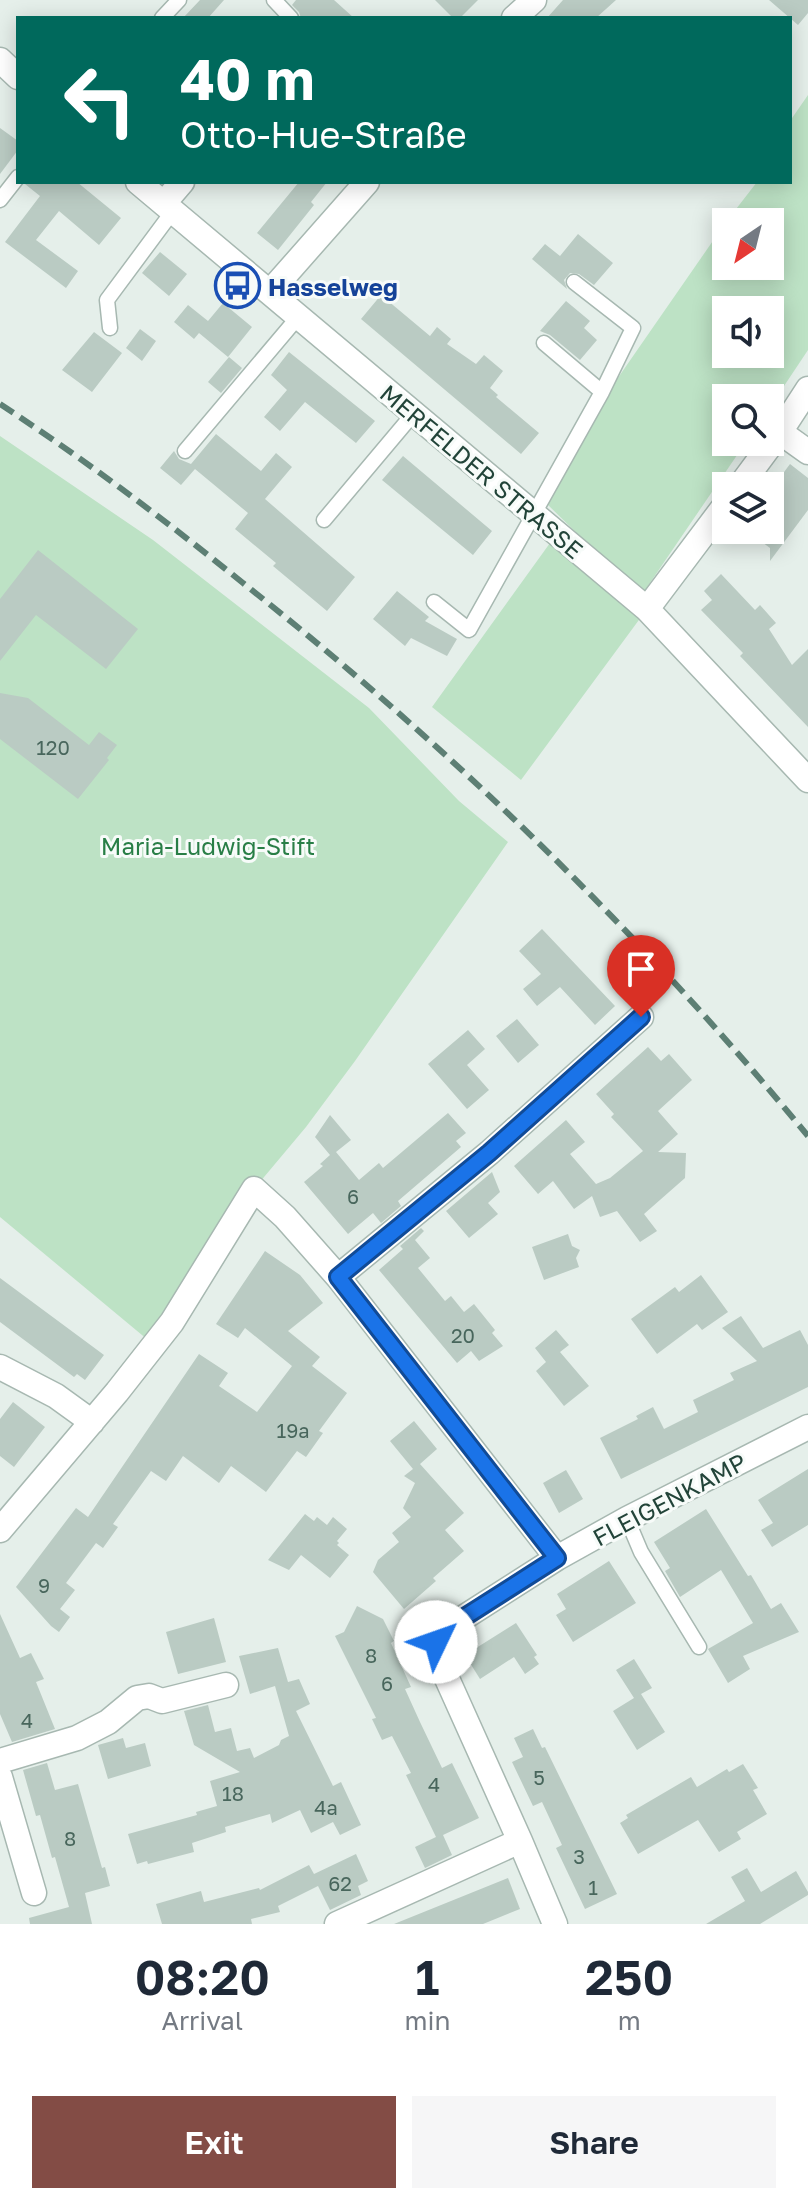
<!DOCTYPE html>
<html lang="en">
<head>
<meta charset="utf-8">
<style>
	body { margin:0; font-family:"Golos Text",sans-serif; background:#f6f6f7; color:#1f2937; height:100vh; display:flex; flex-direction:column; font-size:30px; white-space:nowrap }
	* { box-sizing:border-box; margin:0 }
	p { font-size:26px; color:#747a83 }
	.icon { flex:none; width:44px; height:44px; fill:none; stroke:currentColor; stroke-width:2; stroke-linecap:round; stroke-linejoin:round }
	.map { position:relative; height:1924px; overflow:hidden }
	.sheet { display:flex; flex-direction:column; background:#fff; flex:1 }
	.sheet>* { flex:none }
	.banner { position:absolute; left:16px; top:16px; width:776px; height:168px; border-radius:0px; box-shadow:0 4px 20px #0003; background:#00695c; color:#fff; overflow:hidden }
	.needle { width:52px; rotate:215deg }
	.tools { position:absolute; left:712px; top:208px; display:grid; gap:16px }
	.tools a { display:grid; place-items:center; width:72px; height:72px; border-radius:0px; background:#fff; box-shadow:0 4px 20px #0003; font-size:40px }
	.pin { position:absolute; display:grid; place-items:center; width:68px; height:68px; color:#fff; margin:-82px -34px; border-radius:50% 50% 50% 0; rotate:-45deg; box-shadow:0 0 8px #0007 }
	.pin .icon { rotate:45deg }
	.me { position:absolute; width:88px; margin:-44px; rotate:48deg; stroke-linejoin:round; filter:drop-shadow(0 0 6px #0008) }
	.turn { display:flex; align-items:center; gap:28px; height:168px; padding:0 32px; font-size:36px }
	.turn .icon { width:104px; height:104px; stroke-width:2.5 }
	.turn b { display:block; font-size:56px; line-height:68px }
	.eta { display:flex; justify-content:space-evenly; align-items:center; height:136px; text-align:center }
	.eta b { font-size:48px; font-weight:600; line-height:56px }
	.action { display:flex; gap:16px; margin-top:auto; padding:16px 32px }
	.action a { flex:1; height:92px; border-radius:0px; background:#834c45; color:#fff; font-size:32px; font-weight:600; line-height:92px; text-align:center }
	.action a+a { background:#f6f6f7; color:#1f2937 }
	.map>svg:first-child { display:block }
	.green { fill:#bde2c5; fill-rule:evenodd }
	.building { fill:#bacbc3 }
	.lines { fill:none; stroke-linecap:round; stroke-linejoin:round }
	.lane-casing { stroke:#a7b8b1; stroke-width:17 }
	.street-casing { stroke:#a7b8b1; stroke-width:27 }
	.lane { stroke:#fff; stroke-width:14 }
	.street { stroke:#fff; stroke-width:24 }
	.rail { stroke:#5d7f74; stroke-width:6; stroke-dasharray:16 8; stroke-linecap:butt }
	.route-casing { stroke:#114b97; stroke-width:20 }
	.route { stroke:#1a73e8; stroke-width:14 }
	.labels { text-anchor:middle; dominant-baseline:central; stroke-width:6; stroke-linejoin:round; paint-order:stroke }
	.number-label { font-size:20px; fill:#48665c }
	.transit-label { font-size:24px; font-weight:bold; fill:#164399; stroke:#f7fbf9; text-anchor:start }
	.street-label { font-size:24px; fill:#224439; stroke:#f7fbf9 }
	.park-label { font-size:24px; fill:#287e46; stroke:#f7fbf9 }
</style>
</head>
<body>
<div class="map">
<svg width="808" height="1924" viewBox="0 0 808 1924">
	<rect width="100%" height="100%" fill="#e5efea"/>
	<path class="green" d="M808 95V350L770 407V398H726V442H746L641 596 547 504 613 385 726 222V266H770V222H726L757 182H790V121ZM726 310H770V354H726Z
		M0 436 153 540 369 708 459 801 508 842 355 1061 306 1127 254 1189 154 1345 0 1217Z
		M550 543 602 572 647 609 521 780 432 707Z"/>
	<path class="building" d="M200 0H224L208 18H183Z
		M296 0H334L354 18H301L299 12 292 5Z
		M435 0H478L460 18H453Z
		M563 0H616L596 18H547Z
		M769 0H808V13L798 25Z
		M0 128 18 141V150L0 174Z
		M26 182H77L121 218 99 245 59 211 36 240 78 271 66 288 5 242 40 196 25 184Z
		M299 182H327L311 202 314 205 278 250 257 233Z
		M578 234 613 263 594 285 579 274 570 273 564 280 567 289 532 259 545 244 560 256Z
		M160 252 187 274 169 296 142 273Z
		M381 295 430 336 437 327 451 339 447 344 476 364 484 355 503 371 490 388 498 395 496 397 539 433 521 454 361 319Z
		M566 301 590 321 584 328 597 340 580 360 550 335 540 331Z
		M223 303 252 327 228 357 199 333 194 339 174 322 188 305 208 321Z
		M140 329 156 341 142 361 126 348Z
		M94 332 122 353 92 392 62 370Z
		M289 352 375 421 356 443 305 402 280 431 264 417 287 390 271 375Z
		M229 357 242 368 221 393 208 382Z
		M216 434 261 471 276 453 292 467 265 499 355 577 327 611 273 566 276 563 235 529 248 513 195 469 181 485 160 468 174 451 179 459 191 464Z
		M403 456 492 531 473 555 382 480Z
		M790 464 808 478V510L770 561V548L746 530H770V491Z
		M38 550 138 629 106 669 36 615 0 661V599Z
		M721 574 755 610 760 605 776 623 769 629 792 665 808 649V727L740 656 743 653 701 610 712 600 704 591Z
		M397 591 429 617 425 621 457 639 447 656 411 638 405 646 373 619Z
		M0 693 28 698 89 745 99 732 117 745 107 758 109 760 78 799 0 739Z
		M542 929 615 1006 595 1025 560 987 537 1006 523 989 541 974 519 951Z
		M517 1019 539 1045 518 1063 496 1036Z
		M468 1030 485 1049 467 1065 489 1090 467 1109 428 1064Z
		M648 1047 661 1061 669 1054 692 1080 658 1111 678 1134 658 1152 686 1153 685 1178 644 1214 657 1231 640 1242 617 1211 600 1217 592 1196 574 1209 553 1181 538 1194 514 1166 566 1120 585 1142 570 1154 596 1184 610 1178 643 1151 611 1117 614 1114 596 1094Z
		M448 1113 466 1133 456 1141 461 1147 398 1201 401 1206 381 1223 373 1213 348 1234 304 1182 323 1166 320 1164 330 1155 315 1137 330 1115 351 1140 336 1152 359 1180 379 1163 383 1168Z
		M492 1172 500 1192 488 1203 498 1214 469 1238 446 1211Z
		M421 1228 424 1231 415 1240 430 1258 418 1268 445 1301 451 1296 464 1312 474 1304 495 1330 492 1333 503 1346 479 1361 471 1351 457 1363 379 1270 403 1249 400 1246Z
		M568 1234 572 1246 580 1250 576 1258 579 1267 544 1280 532 1247Z
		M265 1251 300 1275 323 1303 288 1331 320 1357 312 1366 347 1393 319 1431 323 1433 306 1457 297 1451 266 1492 231 1466 219 1483 183 1456 166 1481 151 1471 113 1524 118 1527 103 1548 96 1543 66 1583 75 1590 60 1609 70 1617 59 1632 51 1626 16 1587 76 1508 88 1517 199 1354 228 1373 219 1386 257 1412 292 1366 245 1328 238 1338 216 1324Z
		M701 1275 728 1312 702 1330 697 1324 657 1354 631 1319 675 1287 679 1292Z
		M0 1278 104 1355 85 1380 77 1374 74 1377 0 1322Z
		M741 1316 763 1348 800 1330 808 1345V1387L621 1479 600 1438 638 1419 636 1416 653 1407 664 1429 698 1412 693 1400 734 1380 730 1373 757 1361 722 1328Z
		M556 1330 569 1345 560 1352 589 1386 564 1406 536 1371 546 1362 535 1348Z
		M13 1402 45 1427 14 1467 0 1456V1419Z
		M414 1421 437 1449 420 1464 464 1513 445 1530 464 1551 433 1578 436 1581 404 1609 373 1572 378 1560 399 1542 392 1533 411 1517 403 1508 415 1483 404 1476 413 1469 390 1441Z
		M808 1469V1525L772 1547 761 1530 773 1523 758 1500Z
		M566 1470 583 1499 559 1513 543 1483Z
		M706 1509 748 1576 751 1575 771 1609 781 1603 799 1632 743 1656 750 1669 728 1683 708 1649 753 1623 721 1570 680 1597 665 1571 670 1568 654 1542Z
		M305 1514 314 1521 317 1517 327 1525 333 1517 347 1529 337 1541 339 1543 337 1545 349 1555 330 1578 301 1555 289 1570 268 1560Z
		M609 1561 636 1603 573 1642 556 1615 566 1609 557 1594Z
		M357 1606 383 1619 394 1641 391 1643 411 1687 405 1689 420 1722 442 1768 452 1763 479 1818 443 1835 452 1855 425 1868 415 1847 436 1837 406 1775 411 1773 392 1736 382 1740 372 1719 376 1718 335 1636 344 1632Z
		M0 1614 20 1658 31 1653 44 1679 36 1682 55 1729 12 1742 0 1714Z
		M214 1618 226 1662 178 1674 166 1632Z
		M516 1623 537 1655 534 1657 539 1664 525 1674 514 1657 480 1679 465 1655Z
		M278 1648 288 1682 299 1679 310 1704 296 1711 333 1786 341 1782 361 1825 340 1835 333 1822 311 1833 300 1810 272 1823 270 1814 225 1827 226 1832 192 1843 194 1852 148 1864 147 1861 137 1864 128 1834 197 1815 196 1812 217 1806 210 1781 240 1772 194 1745 184 1711 208 1705 215 1732 231 1728 237 1751 250 1748 254 1758 279 1745 281 1740 289 1736 275 1686 250 1694 239 1656Z
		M634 1659 652 1688 641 1694 665 1732 637 1750 613 1711 634 1698 616 1670Z
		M533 1729 542 1748 545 1747 617 1894 585 1909 556 1848 562 1845 542 1802 533 1806 512 1762 523 1757 514 1738Z
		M123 1738 126 1748 145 1743 151 1766 108 1779 98 1745Z
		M47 1763 55 1790 78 1784 102 1868 105 1867 110 1886 85 1893 92 1924H30L29 1918 69 1907 55 1857 52 1858 40 1815 36 1816 23 1770Z
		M743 1764 758 1788 753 1790 767 1814 737 1832 741 1839 719 1852 698 1820 638 1854 620 1823 628 1818 626 1815 691 1777 697 1787 727 1769 729 1772Z
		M356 1854 368 1881 358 1886 361 1895 330 1910 318 1886 278 1906 280 1912 251 1919 252 1924H162L156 1904 201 1891 204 1902 259 1888 260 1890 309 1865 314 1874Z
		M747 1868 761 1892 796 1871 808 1892V1895L760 1924H706L745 1901 731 1877Z
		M508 1878 520 1909 483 1924H394Z"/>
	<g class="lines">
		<defs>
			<path id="lane" d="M274 0 291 18
				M162 18 179 0
				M0 200 18 177
				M574 282 633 328 602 392
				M110 328 107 300 173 211
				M185 451 299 316
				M324 520 414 413
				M434 602 469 630 602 392 544 343
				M627 1519 641 1552 699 1647"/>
			<path id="street" d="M514 18 534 0
				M0 60 18 77
				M138 182 647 609 808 780
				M164 203 182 182
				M270 292 367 182
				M780 432 808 452
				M740 486 780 432 808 389
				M647 609 726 504
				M338 1277 489 1153 641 1017
				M0 1367 56 1396 92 1422
				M0 1530 117 1392 172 1322 254 1189 285 1217 338 1277 557 1558
				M0 1761 77 1738 108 1722 137 1698 149 1696 162 1701 226 1685
				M0 1777 34 1893
				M337 1924 520 1841
				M555 1924 520 1841 440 1663 436 1642 438 1634 557 1558 627 1519 808 1427"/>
		</defs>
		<use href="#lane" class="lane-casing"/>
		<use href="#street" class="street-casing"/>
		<use href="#lane" class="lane"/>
		<use href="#street" class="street"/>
		<path class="rail" d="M0 404C84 459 165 520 243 583 450 747 640 932 808 1136"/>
	</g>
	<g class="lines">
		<defs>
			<path id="route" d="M436 1642 438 1634 557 1558 338 1277 489 1153 641 1017"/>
		</defs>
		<use href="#route" class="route-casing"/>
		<use href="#route" class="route"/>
	</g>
	<defs>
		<symbol id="bus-ring" viewBox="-11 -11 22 22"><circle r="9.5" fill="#f7fbf9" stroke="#1a4fb4" stroke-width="1.5"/><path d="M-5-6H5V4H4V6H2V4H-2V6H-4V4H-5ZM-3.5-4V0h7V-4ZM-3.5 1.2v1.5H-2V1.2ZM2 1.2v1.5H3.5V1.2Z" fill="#1a4fb4"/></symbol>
	</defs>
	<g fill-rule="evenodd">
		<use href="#bus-ring" x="212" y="260" width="51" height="51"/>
	</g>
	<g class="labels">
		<g class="number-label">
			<text x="53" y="747">120</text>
			<text x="353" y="1196">6</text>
			<text x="463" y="1335">20</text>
			<text x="293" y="1430">19a</text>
			<text x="44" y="1585">9</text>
			<text x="371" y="1655">8</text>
			<text x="387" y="1683">6</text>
			<text x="27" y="1720">4</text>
			<text x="539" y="1777">5</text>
			<text x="434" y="1784">4</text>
			<text x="233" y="1793">18</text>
			<text x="326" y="1807">4a</text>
			<text x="70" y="1838">8</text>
			<text x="579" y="1856">3</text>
			<text x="340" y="1883">62</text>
			<text x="593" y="1887">1</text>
		</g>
		<g class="transit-label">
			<text x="268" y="286">Hasselweg</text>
		</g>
		<g class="street-label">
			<text transform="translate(482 471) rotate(40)">MERFELDER STRASSE</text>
			<text transform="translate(669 1499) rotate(-28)">FLEIGENKAMP</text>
		</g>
		<g class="park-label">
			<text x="208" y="845">Maria-Ludwig-Stift</text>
		</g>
	</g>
</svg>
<div class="tools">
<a><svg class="needle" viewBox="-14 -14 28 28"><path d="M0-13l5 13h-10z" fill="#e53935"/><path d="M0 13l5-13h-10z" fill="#747a83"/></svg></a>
<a><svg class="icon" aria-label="sound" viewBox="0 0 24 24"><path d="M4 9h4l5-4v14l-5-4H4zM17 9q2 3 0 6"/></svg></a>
<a><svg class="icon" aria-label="search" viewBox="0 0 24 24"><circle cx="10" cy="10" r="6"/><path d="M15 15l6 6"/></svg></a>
<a><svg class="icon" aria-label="layers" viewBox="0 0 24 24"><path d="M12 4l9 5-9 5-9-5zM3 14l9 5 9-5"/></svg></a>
</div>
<div class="pin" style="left:641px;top:1017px;background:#d93025"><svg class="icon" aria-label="arrive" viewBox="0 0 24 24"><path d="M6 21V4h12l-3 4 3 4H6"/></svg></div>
<svg class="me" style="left:436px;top:1642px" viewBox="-20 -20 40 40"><circle r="19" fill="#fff"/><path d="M0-13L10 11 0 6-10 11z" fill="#1a73e8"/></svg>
<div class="banner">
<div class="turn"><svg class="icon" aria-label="left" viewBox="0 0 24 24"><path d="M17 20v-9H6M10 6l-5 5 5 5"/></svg><div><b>40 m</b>Otto-Hue-Straße</div></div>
</div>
</div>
<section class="sheet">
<div class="eta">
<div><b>08:20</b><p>Arrival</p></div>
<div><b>1</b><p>min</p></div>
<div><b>250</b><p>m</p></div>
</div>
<div class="action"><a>Exit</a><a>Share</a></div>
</section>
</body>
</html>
